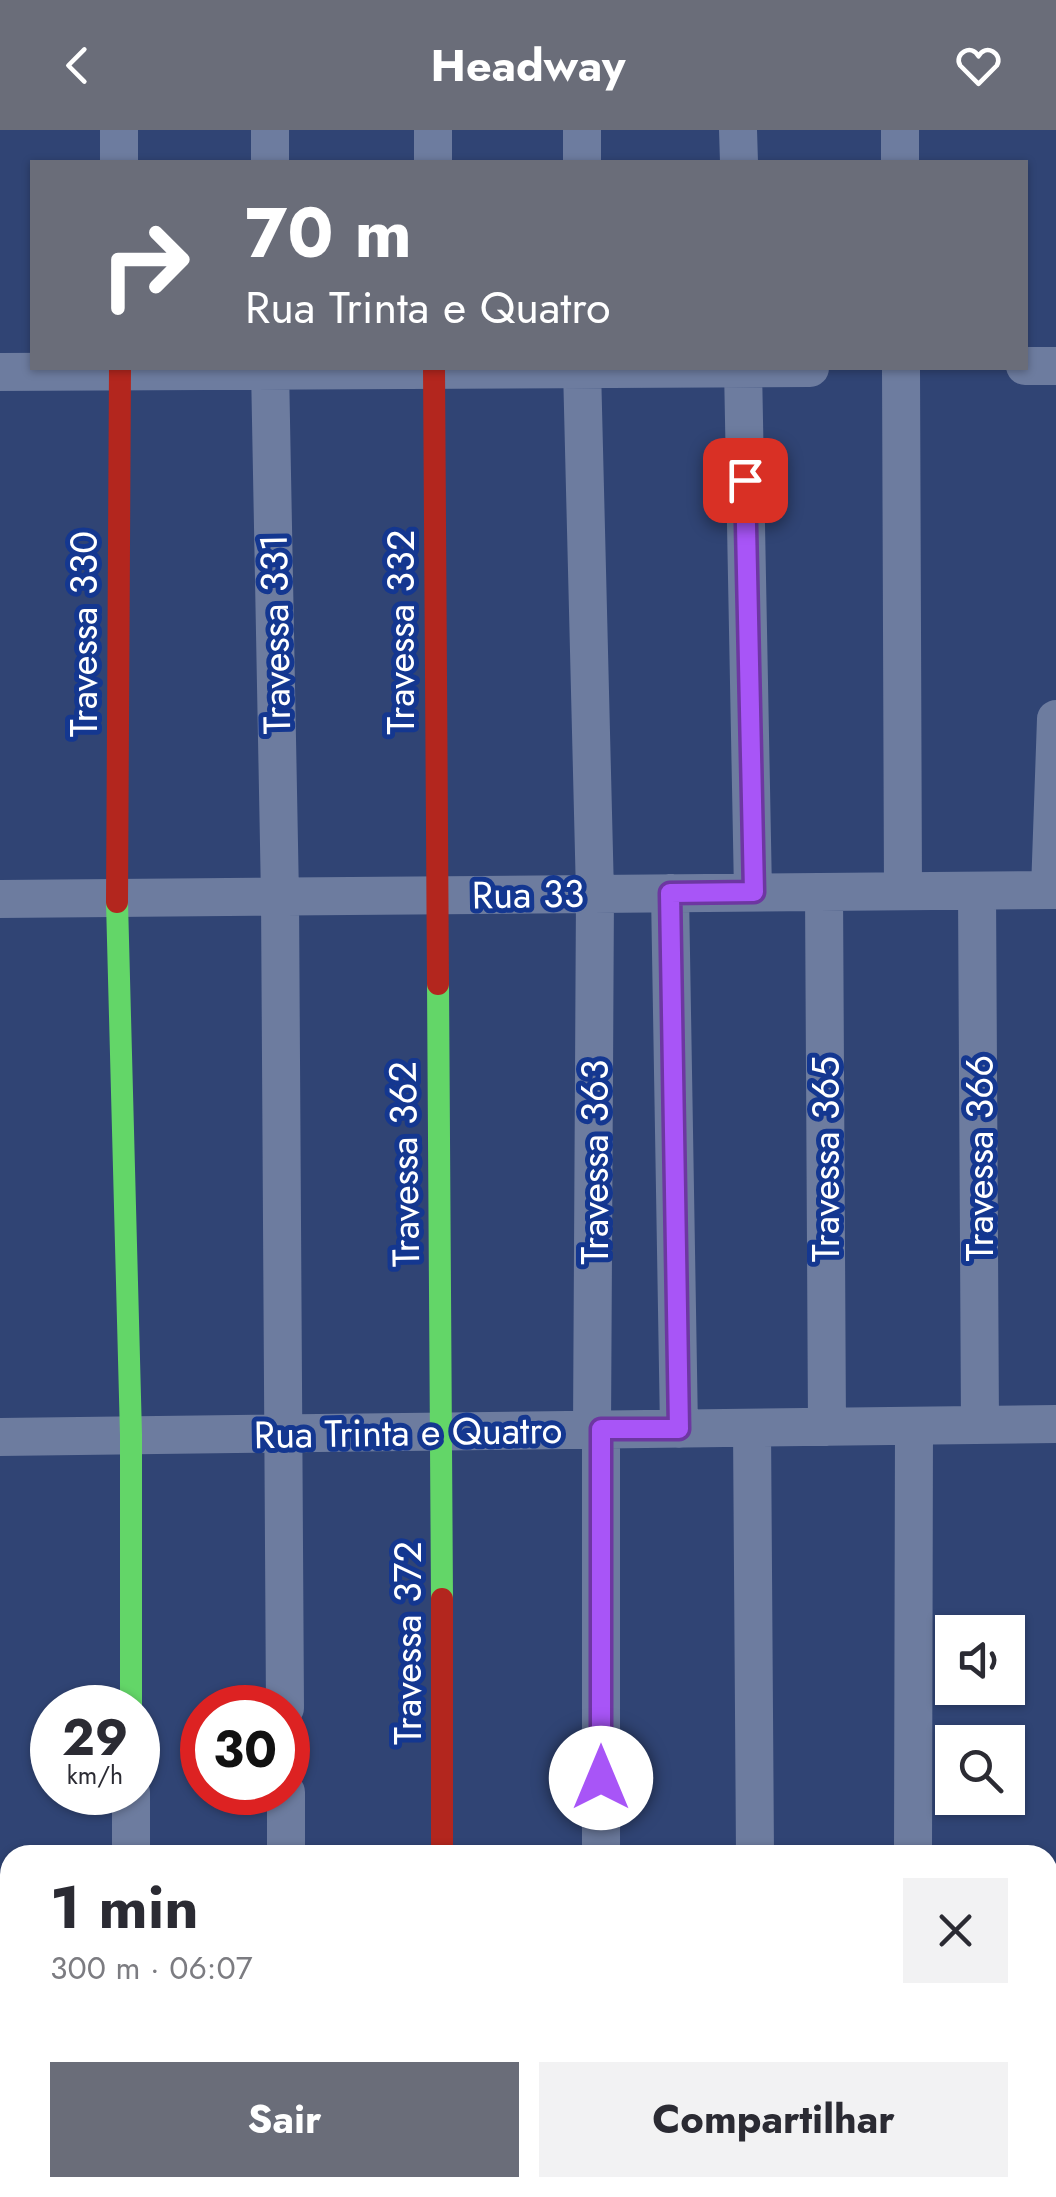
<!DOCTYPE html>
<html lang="pt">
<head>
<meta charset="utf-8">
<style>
	body { margin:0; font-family:Jost,sans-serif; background:#f2f2f3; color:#2b2b33; height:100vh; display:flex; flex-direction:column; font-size:38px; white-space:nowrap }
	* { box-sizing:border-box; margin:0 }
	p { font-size:32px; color:#7c7c81 }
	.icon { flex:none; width:55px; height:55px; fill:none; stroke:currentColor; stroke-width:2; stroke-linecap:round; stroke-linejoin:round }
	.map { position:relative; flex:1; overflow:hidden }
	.sheet { position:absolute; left:0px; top:1715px; width:1058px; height:352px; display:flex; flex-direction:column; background:#fff; border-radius:30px 30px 0 0; box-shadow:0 2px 8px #0004 }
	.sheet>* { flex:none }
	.banner { position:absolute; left:30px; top:30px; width:998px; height:210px; border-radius:0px; box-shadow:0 2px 8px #0004; background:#6a6d79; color:#fff; overflow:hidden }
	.tools { position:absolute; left:935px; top:1485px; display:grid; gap:20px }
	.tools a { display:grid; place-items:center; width:90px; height:90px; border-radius:0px; background:#fff; box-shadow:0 2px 8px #0004; font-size:50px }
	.speed { position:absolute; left:30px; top:1555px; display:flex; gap:20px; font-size:50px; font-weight:700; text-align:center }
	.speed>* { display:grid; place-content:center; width:130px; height:130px; border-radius:50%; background:#fff; box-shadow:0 2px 8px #0004; line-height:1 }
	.speed small { font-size:25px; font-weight:400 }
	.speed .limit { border:15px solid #d22; background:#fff; color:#111 }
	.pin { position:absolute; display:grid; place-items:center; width:85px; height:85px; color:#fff; margin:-42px; border-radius:20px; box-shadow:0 5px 15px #0006 }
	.me { position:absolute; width:110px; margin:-55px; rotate:0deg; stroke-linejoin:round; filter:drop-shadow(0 0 8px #0008) }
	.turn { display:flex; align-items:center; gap:35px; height:210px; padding:0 50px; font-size:45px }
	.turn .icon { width:130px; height:130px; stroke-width:2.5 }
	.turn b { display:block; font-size:70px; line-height:85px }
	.round { display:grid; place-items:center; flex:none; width:105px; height:105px; border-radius:0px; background:#f2f2f3 }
	.head { display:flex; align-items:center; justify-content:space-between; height:170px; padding:0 50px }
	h1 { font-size:60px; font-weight:700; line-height:75px }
	.button { display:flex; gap:20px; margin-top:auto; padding:20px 50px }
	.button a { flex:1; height:115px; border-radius:0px; background:#6a6d79; color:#fff; font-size:40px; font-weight:700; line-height:115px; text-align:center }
	.button a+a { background:#f2f2f3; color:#2b2b33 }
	header { display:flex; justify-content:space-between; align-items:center; height:130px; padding:0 50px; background:#6a6d79; color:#fff; font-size:45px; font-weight:700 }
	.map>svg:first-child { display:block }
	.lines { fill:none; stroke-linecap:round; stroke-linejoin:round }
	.street { stroke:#6d7c9f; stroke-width:38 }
	.fast { stroke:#63d668; stroke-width:22 }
	.jam { stroke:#b3261e; stroke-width:22 }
	.route-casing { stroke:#6d37a1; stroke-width:25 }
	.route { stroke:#a855f7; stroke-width:18 }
	.labels { text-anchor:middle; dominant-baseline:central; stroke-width:10; stroke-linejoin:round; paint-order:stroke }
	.street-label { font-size:38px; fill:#fff; stroke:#143790 }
</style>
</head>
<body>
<header><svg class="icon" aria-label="back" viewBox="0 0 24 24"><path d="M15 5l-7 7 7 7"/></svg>Headway<svg class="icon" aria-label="heart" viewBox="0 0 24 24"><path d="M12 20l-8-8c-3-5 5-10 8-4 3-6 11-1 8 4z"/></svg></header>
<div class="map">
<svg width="1056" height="2067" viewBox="0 0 1056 2067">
	<rect width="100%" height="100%" fill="#304474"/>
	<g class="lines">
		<path class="street" d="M119 0V32
			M270 0V32
			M433 0V32
			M738 0 739 32
			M900 0V32
			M582 32V0
			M1025 236H1056
			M270 238 280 767 285 1578
			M582 238 595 764 592 1300
			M743 238 753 762
			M901 238 903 761
			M0 242 810 238
			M1050 760 1056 589
			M977 761 980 1295
			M824 762 827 1297
			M670 763 679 1299
			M0 769 1056 760
			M752 1298 755 1725
			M0 1307 1056 1294
			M286 1662V1725
			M131 1725V1662
			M601 1725V1299
			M913 1725 914 1296
			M1048 1835H1056
			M0 1845H10
			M136 2058V2067
			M290 2058V2067
			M443 2058 444 2067
			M604 2058V2067
			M757 2058V2067
			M913 2058V2067"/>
		<path class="fast" d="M117 772 131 1305V1578
			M438 854 442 1469"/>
		<path class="jam" d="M434 238 438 854
			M117 772 120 238
			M442 1469V1725"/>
	</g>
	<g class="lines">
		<defs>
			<path id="route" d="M601 1648V1299H679L670 763 754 762 745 350"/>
		</defs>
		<use href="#route" class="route-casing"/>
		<use href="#route" class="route"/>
	</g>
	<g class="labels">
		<g class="street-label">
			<text transform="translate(400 502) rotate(-90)">Travessa 332</text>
			<text transform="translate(83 504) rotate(-90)">Travessa 330</text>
			<text transform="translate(275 504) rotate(-91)">Travessa 331</text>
			<text transform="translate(528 764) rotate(-1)">Rua 33</text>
			<text transform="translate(979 1028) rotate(-90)">Travessa 366</text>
			<text transform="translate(825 1029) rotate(-90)">Travessa 365</text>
			<text transform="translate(594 1032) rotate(-90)">Travessa 363</text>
			<text transform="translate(404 1034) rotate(-91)">Travessa 362</text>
			<text transform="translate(408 1302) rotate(-1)">Rua Trinta e Quatro</text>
			<text transform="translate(407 1513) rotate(-90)">Travessa 372</text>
		</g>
	</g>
</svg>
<div class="tools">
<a><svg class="icon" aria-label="sound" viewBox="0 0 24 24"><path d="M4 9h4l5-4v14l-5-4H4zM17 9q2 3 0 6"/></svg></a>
<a><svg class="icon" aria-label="search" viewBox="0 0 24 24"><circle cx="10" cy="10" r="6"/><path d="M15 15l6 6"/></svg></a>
</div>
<div class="speed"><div>29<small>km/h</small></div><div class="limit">30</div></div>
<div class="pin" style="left:745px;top:350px;background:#d93025"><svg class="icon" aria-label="arrive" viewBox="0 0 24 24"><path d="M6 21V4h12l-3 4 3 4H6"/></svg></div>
<svg class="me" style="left:601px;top:1648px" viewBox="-20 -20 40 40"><circle r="19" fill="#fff"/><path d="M0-13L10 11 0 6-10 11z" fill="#a855f7"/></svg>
<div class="banner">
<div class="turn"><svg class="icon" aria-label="right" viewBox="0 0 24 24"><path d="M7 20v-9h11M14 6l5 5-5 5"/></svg><div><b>70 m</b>Rua Trinta e Quatro</div></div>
</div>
<section class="sheet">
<div class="head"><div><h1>1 min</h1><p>300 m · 06:07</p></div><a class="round"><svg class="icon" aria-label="close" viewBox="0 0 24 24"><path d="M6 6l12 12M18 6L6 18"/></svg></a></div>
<div class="button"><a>Sair</a><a>Compartilhar</a></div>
</section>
</div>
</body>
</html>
